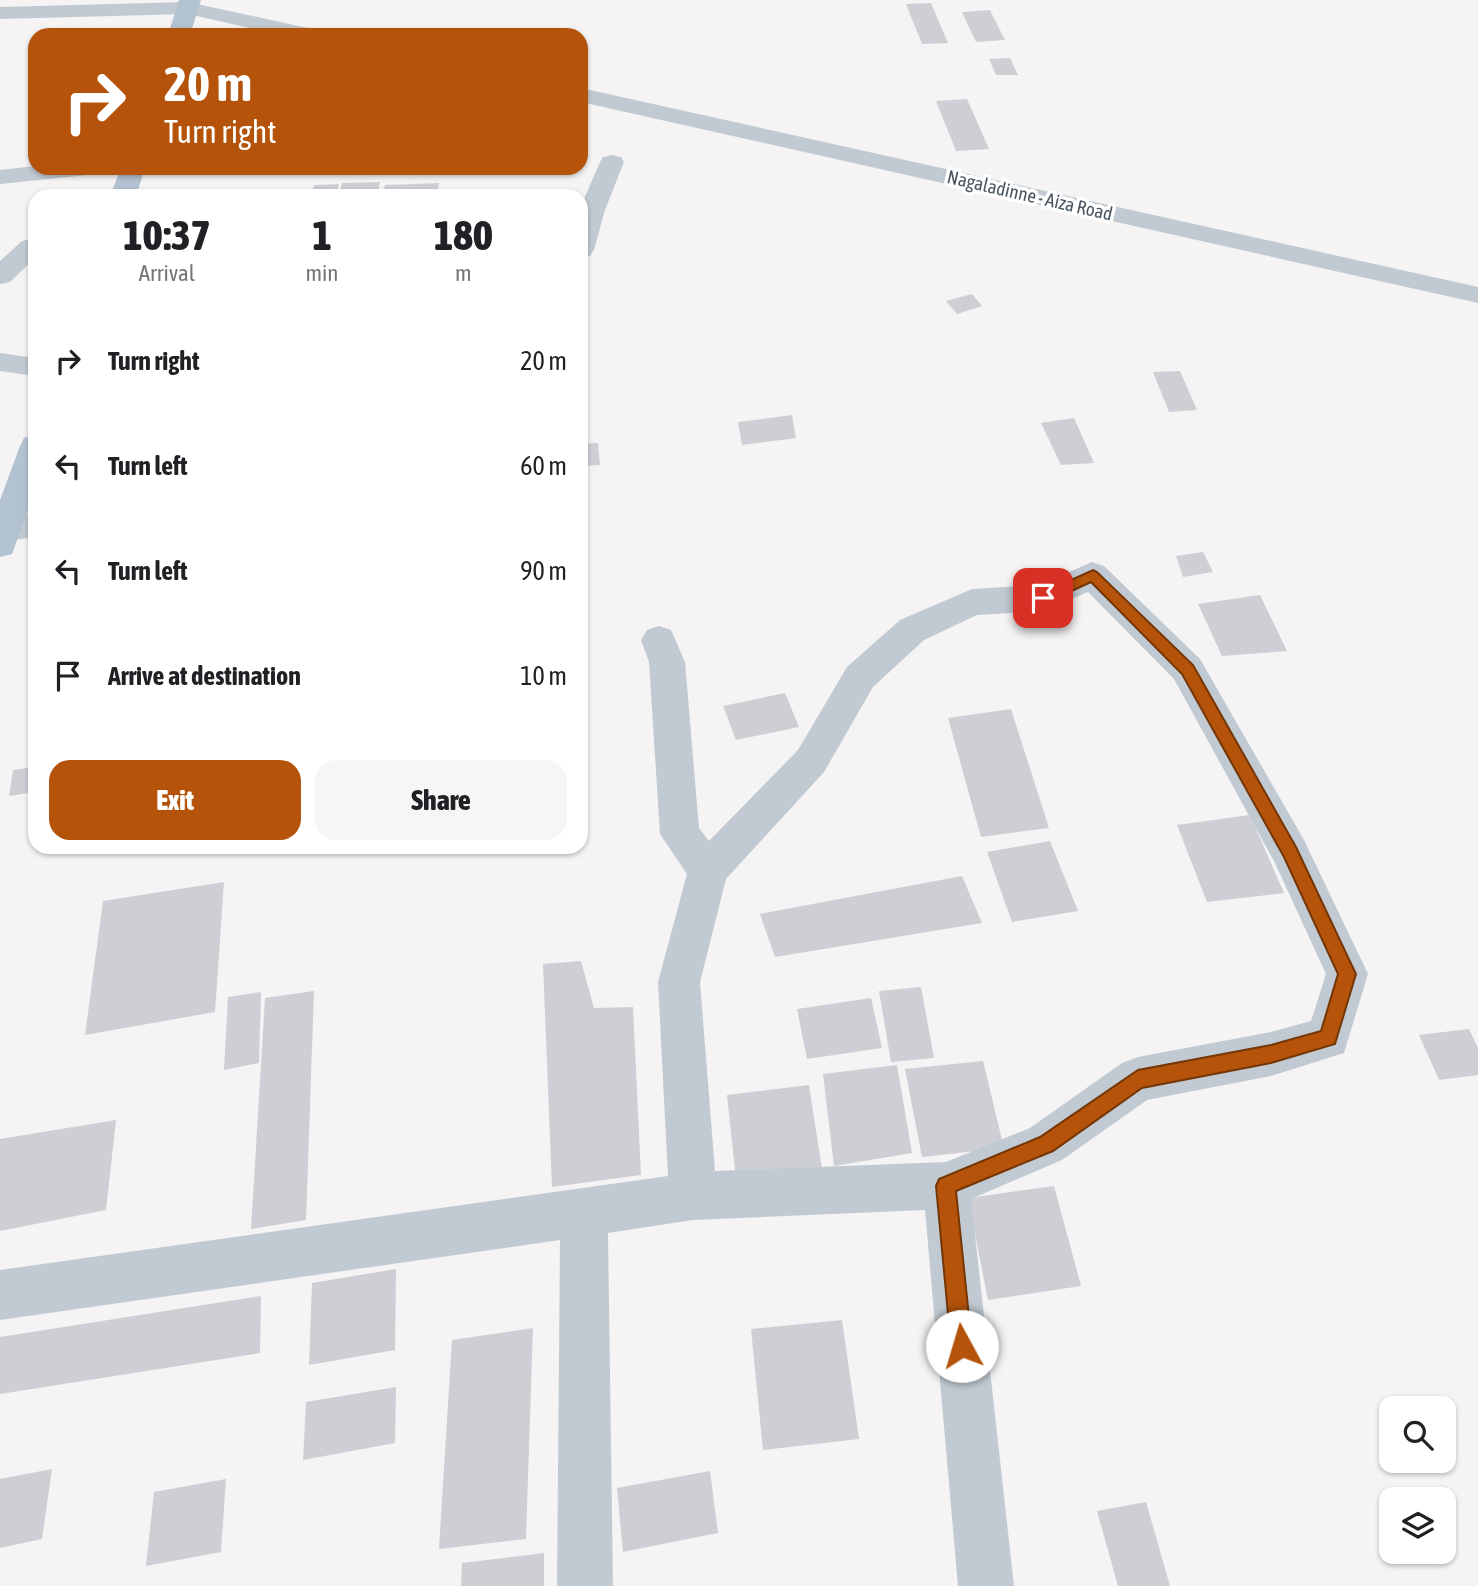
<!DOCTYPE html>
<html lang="en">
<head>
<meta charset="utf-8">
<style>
	body { margin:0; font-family:"Asap Condensed",sans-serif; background:#f6f6f6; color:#202124; height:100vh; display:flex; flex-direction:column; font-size:26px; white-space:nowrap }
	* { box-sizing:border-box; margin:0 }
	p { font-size:23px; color:#757577 }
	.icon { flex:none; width:38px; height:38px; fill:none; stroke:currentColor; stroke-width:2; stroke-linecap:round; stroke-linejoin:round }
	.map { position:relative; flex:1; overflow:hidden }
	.drawer { position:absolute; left:28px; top:189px; width:560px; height:665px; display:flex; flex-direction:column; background:#fff; border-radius:21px; box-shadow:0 2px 5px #0004 }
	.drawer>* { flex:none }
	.banner { position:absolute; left:28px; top:28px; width:560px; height:147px; border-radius:21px; box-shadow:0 2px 5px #0004; background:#b45309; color:#fff; overflow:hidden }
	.controls { position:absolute; left:1379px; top:1396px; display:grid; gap:14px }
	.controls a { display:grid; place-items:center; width:77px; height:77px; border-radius:14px; background:#fff; box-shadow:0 2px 5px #0004; font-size:35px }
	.pin { position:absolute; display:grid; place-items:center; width:60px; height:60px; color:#fff; margin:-30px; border-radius:14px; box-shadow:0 4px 10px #0006 }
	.me { position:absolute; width:77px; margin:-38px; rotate:354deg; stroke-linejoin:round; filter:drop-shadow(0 0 5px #0008) }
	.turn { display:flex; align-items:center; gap:24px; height:147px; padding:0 21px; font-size:32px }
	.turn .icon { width:91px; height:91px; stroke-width:2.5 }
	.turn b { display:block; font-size:49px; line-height:60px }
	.eta { display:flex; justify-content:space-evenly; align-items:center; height:119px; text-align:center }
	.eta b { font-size:42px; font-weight:800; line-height:49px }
	.action { display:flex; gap:14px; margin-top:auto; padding:14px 21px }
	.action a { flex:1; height:80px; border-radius:21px; background:#b45309; color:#fff; font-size:28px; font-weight:800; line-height:80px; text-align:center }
	.action a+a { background:#f6f6f6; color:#202124 }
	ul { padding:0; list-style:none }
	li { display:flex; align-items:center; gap:21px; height:105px; padding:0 21px }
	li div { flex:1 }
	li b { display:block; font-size:26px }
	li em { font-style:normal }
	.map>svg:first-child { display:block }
	.building { fill:#cdcfd5 }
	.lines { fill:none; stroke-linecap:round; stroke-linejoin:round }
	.minor { fill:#c1cad2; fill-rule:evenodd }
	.major { fill:#b3c2d1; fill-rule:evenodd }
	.route { fill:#b45309; stroke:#753606; stroke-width:2 }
	.labels { text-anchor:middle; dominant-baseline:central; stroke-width:7; stroke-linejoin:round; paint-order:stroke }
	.far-street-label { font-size:19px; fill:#4a5661; stroke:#fff }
</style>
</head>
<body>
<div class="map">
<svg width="1478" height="1586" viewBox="0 0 1478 1586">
	<rect width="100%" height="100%" fill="#f5f3f3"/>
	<path class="building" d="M931 3 948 43 922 44 906 4Z
		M990 10 1005 40 976 42 962 12Z
		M1010 58 1018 75H996L989 59Z
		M967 99 989 149 956 151 936 101Z
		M454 168H482V173L454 174Z
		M380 182 377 196H339L342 183Z
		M439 183 437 194 382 196 385 185Z
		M339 184 336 196H310L314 185Z
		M972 294 982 306 957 314 946 301Z
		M1180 371 1197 410 1169 412 1153 372Z
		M792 415 796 438 742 445 738 422Z
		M1074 418 1094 463 1061 465 1041 423Z
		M598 443 600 465 581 466V444Z
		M1203 552 1213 572 1183 577 1176 556Z
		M1260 595 1287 651 1222 656 1198 604Z
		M785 693 799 727 736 740 723 706Z
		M1011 709 1049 828 981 837 948 718Z
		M35 767V792L9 796 13 770Z
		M1250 815 1284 893 1207 902 1177 825Z
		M1050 841 1078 911 1012 922 987 852Z
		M962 876 982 923 775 957 760 914Z
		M224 882 215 1012 85 1035 103 901Z
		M581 961 594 1008 633 1007 641 1175 552 1187 543 964Z
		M921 987 934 1058 891 1062 879 991Z
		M314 991 306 1220 251 1229 265 998Z
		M261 992 259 1063 224 1070 228 997Z
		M871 998 882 1048 807 1059 797 1009Z
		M1469 1029 1478 1048V1075L1439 1080 1419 1035Z
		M983 1061 1004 1148 922 1157 905 1069Z
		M897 1065 912 1153 834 1166 823 1074Z
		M809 1085 822 1169 736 1179 727 1095Z
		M116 1120 106 1210 0 1231V1139Z
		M1054 1186 1081 1286 988 1300 968 1198Z
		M396 1269 395 1350 309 1365 312 1283Z
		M261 1296 260 1353 0 1394V1337Z
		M842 1320 859 1439 763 1450 751 1329Z
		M533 1328 526 1539 439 1549 452 1340Z
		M396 1387 395 1443 303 1460 306 1402Z
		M52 1469 42 1539 0 1548V1479Z
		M710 1471 718 1533 623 1552 617 1488Z
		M226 1479 221 1552 146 1566 154 1492Z
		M1146 1502 1170 1586H1118L1097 1511Z
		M544 1553V1586H461L462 1563Z"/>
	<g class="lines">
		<path class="minor" d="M188 2 317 30 320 35H280L188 14 0 19V7Z
			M581 88 1478 287V303L581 102Z
			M612 155 621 157 624 162 605 210 594 250 590 256 581 258V206L600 162 603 157Z
			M35 166V168H99L96 173 87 175 0 184V170Z
			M31 239 35 240V258L10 282 0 284V261L22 241Z
			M0 353 35 358V376L0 371Z
			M35 513V537L6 541 0 539V519Z
			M1092 562 1104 566 1200 659 1304 840 1368 974 1344 1053 1271 1076 1147 1100 1062 1160 971 1199 1014 1586H958L925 1210 693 1220 608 1233 613 1586H557L560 1240 0 1320V1270L668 1176 658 982 687 874 660 834 649 662 641 640 647 630 659 626 671 630 685 662 699 828 709 841 798 750 847 667 900 620 972 589 1039 585ZM1088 592 1174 679 1275 863 1326 974 1311 1021 1271 1032 1138 1057 1122 1063 1030 1128 946 1162 715 1171 700 982 726 879 824 772 873 687 924 640 977 615 1043 611Z"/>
		<path class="major" d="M179 0H201L190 35H168Z
			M121 168H145L136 196H110Z
			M35 435V491L12 554 0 557V500L20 446 24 438Z"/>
	</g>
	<path class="route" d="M1093 570 1097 572 1193 665 1296 847 1356 974 1335 1044 1271 1063 1142 1088 1053 1151 956 1191 972 1346 969 1353 962 1356 954 1353 951 1346 936 1186 939 1179 1040 1137 1138 1070 1271 1045 1321 1031 1338 974 1284 857 1182 674 1091 582 1048 602H1038V595Z"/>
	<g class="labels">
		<g class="far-street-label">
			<text transform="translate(1030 195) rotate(13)">Nagaladinne - Aiza Road</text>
		</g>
	</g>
</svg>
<div class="controls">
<a><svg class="icon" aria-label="search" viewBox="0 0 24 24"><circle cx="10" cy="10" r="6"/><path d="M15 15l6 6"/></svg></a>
<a><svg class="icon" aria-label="layers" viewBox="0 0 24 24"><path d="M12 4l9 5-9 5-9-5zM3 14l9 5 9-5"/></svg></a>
</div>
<div class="pin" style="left:1043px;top:598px;background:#d93025"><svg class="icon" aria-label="arrive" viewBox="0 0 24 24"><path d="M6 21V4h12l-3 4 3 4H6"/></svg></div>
<svg class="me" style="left:962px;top:1346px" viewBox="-20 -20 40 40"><circle r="19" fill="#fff"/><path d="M0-13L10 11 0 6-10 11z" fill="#b45309"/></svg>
<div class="banner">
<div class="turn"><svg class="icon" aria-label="right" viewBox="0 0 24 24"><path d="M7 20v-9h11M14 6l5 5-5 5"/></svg><div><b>20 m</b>Turn right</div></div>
</div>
<section class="drawer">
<div class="eta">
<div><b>10:37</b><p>Arrival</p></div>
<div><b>1</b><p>min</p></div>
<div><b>180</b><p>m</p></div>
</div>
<ul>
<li><svg class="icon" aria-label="right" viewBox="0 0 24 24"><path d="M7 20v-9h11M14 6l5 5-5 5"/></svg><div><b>Turn right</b></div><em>20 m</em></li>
<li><svg class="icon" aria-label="left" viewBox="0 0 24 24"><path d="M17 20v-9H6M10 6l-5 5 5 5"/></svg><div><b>Turn left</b></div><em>60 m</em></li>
<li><svg class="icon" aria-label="left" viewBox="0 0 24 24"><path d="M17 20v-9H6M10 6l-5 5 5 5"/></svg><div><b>Turn left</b></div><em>90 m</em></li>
<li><svg class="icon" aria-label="arrive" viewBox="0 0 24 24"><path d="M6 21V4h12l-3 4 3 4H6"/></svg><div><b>Arrive at destination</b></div><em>10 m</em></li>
</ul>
<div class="action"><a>Exit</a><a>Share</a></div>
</section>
</div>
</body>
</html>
